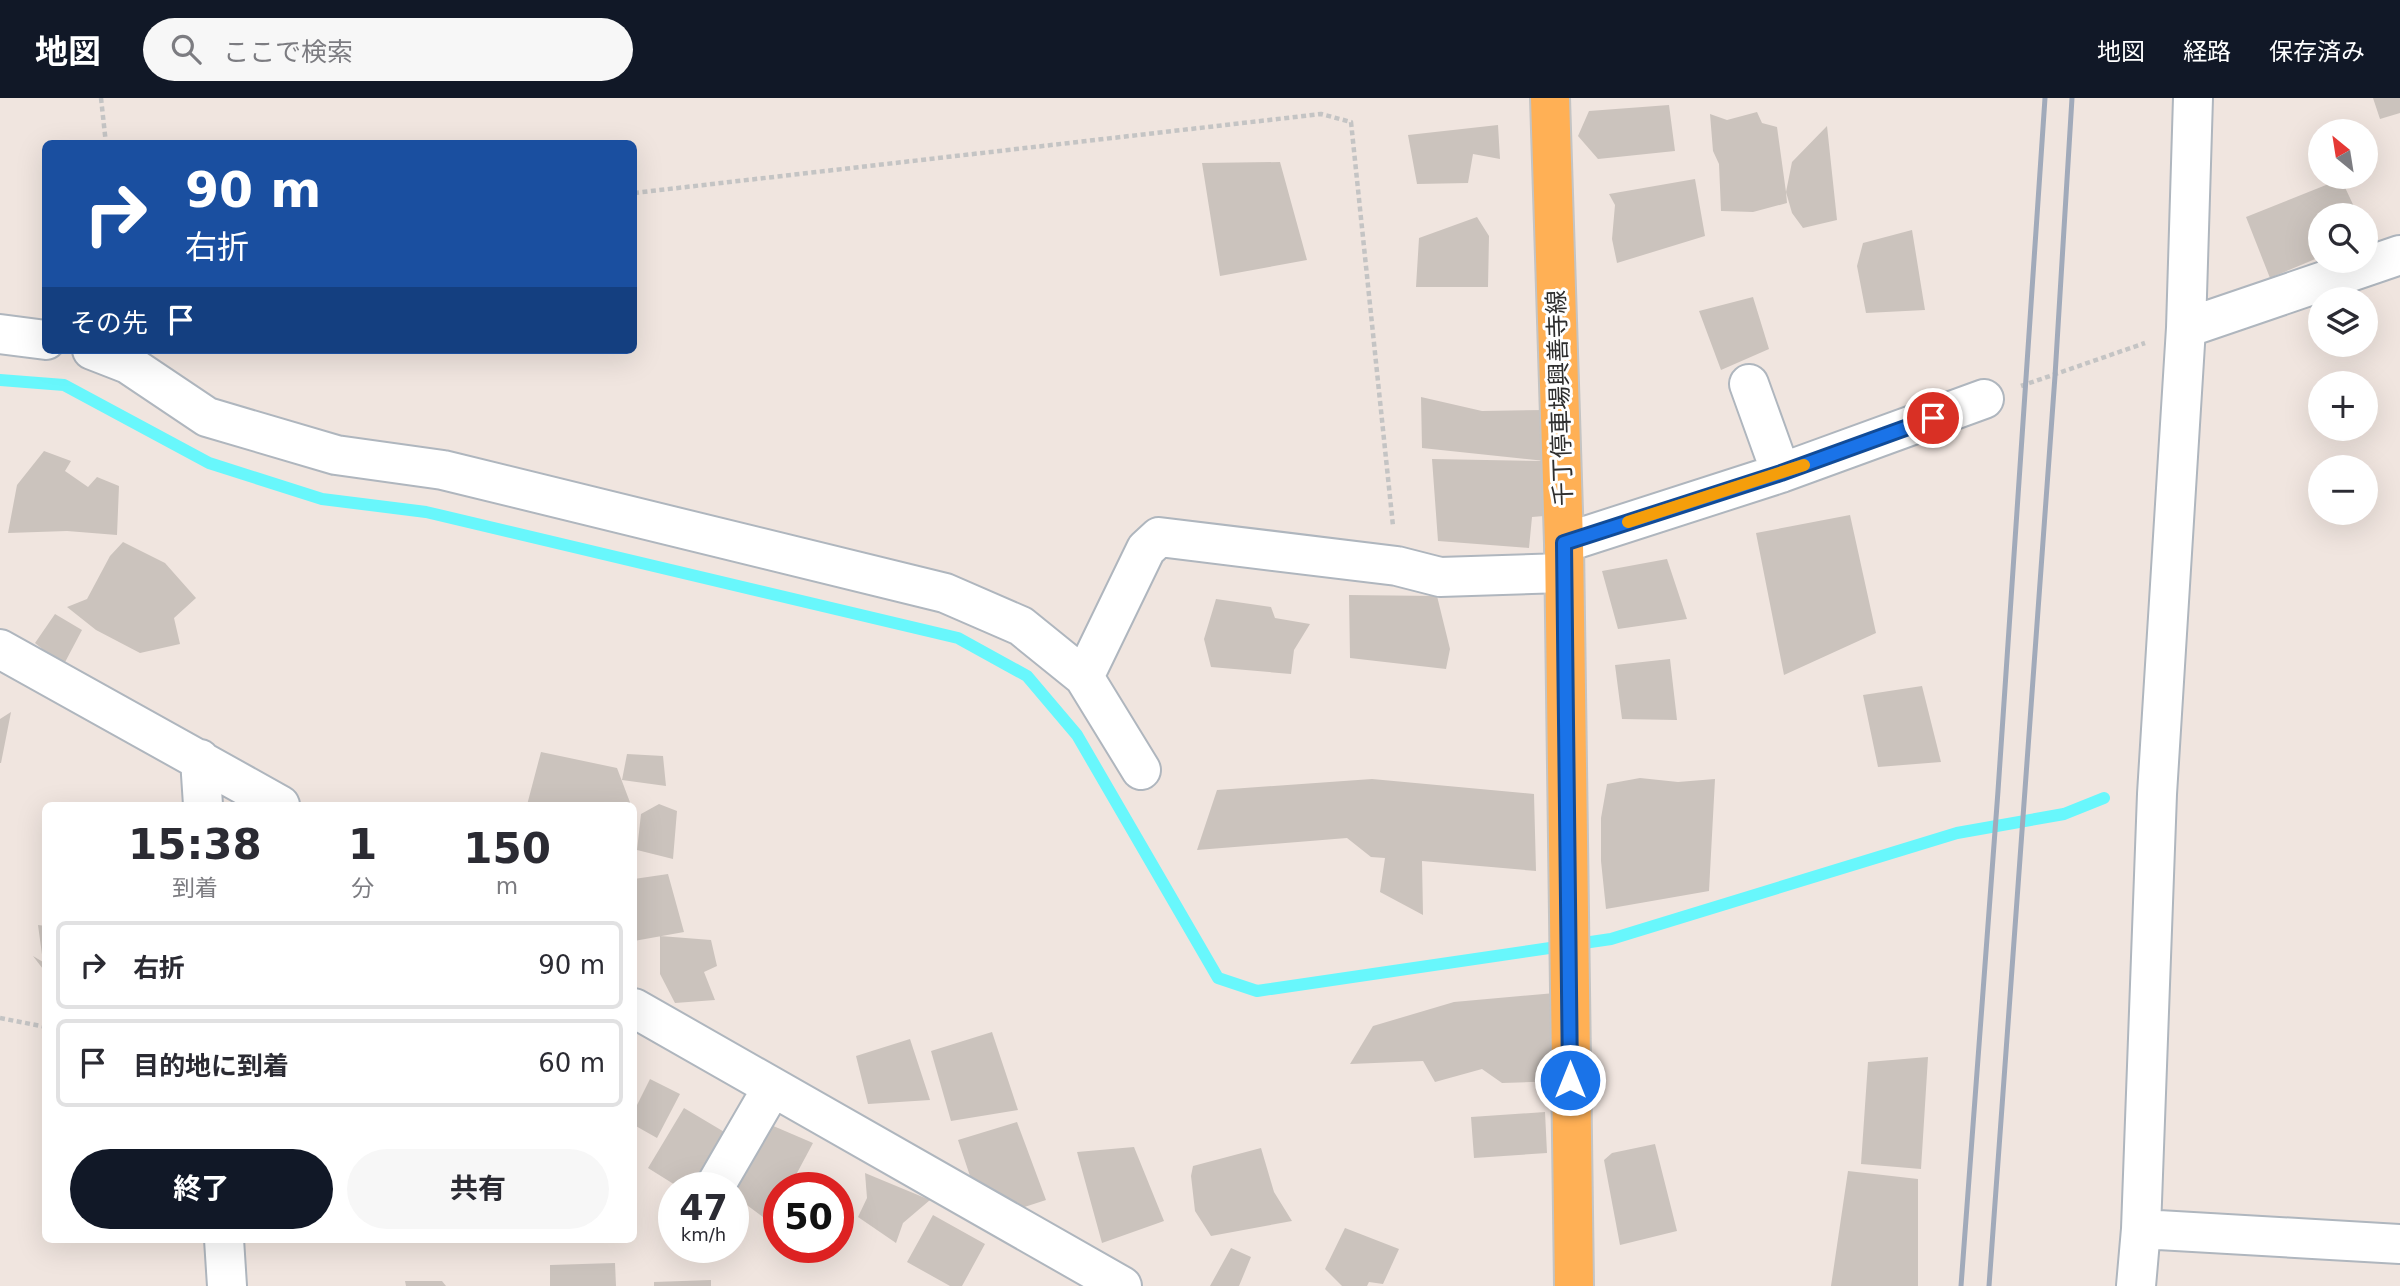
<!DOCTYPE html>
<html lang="ja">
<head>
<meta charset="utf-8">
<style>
	body { margin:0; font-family:"DejaVu Sans","Noto Sans JP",sans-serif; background:#f7f7f7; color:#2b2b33; height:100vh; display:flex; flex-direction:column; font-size:26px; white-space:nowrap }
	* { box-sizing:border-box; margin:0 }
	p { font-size:23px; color:#7c7c81 }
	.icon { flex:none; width:38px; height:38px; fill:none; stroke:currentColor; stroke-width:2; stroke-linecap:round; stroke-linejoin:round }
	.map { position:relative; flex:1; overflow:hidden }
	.sheet { position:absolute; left:42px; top:704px; width:595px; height:441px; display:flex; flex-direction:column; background:#fff; border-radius:10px; box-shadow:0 7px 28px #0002 }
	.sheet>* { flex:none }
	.banner { position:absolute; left:42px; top:42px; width:595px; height:214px; border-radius:10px; box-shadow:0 7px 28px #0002; background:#1a4fa0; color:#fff; overflow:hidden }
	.needle { width:46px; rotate:330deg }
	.tools { position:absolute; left:2308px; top:21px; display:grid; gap:14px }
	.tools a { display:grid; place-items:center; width:70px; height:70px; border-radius:50%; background:#fff; box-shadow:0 7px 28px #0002; font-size:35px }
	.speed { position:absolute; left:658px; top:1074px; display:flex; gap:14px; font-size:35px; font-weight:700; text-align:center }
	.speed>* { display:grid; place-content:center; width:91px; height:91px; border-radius:50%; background:#fff; box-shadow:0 7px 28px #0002; line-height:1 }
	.speed small { font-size:18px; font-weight:400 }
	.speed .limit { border:10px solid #d22; background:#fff; color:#111 }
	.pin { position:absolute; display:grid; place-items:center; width:60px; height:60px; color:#fff; margin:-30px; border:4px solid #fff; border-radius:50%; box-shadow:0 2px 7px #0007 }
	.me { position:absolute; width:77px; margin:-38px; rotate:0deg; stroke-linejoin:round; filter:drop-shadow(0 0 5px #0008) }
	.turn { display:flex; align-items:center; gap:24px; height:147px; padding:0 28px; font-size:32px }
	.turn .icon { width:91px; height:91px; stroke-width:2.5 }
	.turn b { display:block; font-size:49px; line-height:60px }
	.then { display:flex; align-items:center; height:66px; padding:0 28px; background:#0003; gap:14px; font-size:26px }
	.eta { display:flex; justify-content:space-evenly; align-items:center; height:119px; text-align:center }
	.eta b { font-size:42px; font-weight:700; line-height:49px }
	.primary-button { display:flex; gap:14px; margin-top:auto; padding:14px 28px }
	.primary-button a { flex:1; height:80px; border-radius:42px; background:#111827; color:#fff; font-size:28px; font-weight:700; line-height:80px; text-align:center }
	.primary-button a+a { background:#f7f7f7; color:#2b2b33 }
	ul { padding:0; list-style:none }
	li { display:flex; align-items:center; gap:21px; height:88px; margin:0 14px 10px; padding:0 14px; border:4px solid #e1e1e2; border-radius:10px }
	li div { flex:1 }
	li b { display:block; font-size:26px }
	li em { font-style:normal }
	header { display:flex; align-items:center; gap:42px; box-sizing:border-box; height:98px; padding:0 35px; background:#111827; color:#fff }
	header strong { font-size:33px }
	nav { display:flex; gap:38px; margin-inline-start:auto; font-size:24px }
	.search { width:490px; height:63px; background:#f7f7f7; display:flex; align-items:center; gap:18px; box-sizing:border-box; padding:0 24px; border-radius:38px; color:#7c7c81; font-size:26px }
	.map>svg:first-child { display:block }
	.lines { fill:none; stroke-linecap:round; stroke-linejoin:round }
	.stream { stroke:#68f7fc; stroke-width:12 }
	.building { fill:#cbc3bd }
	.minor-casing { stroke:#afb6be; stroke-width:42 }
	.major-casing { stroke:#c4c4c4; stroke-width:42 }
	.path { stroke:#c4c4c4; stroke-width:4.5; stroke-dasharray:5 3.5; stroke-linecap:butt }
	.minor { stroke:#fff; stroke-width:38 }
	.major { stroke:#ffb055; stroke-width:38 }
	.rail { stroke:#a1aaba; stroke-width:5 }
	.route-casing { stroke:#114b97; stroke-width:18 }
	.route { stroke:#1a73e8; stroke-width:12 }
	.slow { stroke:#f59e0b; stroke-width:12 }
	.labels { text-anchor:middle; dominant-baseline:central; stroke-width:6; stroke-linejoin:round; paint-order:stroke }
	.street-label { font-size:24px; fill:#2e2e2e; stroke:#fff }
</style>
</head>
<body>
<header>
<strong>地図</strong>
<div class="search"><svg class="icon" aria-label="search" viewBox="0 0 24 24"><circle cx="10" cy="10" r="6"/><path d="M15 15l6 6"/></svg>ここで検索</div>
<nav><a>地図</a><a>経路</a><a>保存済み</a></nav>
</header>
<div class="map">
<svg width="2400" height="1188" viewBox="0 0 2400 1188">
	<rect width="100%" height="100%" fill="#f0e5df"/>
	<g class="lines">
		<path class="stream" d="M0 282 64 287 209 365 322 401 426 414 958 540 1027 578 1077 637 1218 880 1257 893 1611 841 1957 735 2064 716 2104 700"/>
	</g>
	<path class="building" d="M2373 0H2400V15L2380 21Z
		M1669 7 1675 53 1598 61 1578 38 1589 13Z
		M1757 14 1762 25 1777 29 1786 94 1792 64 1827 28 1837 122 1803 130 1792 115 1786 94 1787 105 1753 114 1721 113 1719 66 1713 53 1710 16 1727 22Z
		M1498 27 1500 61 1473 56 1468 85 1417 86 1408 37Z
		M1280 64 1307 162 1220 178 1202 65Z
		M1695 81 1705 138 1617 165 1612 141 1615 107 1609 96Z
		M2341 81 2358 117H2320V159L2270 180 2246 119Z
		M1477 119 1489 138 1488 189H1416L1419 140Z
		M1912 132 1925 212 1866 215 1857 168 1863 145Z
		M1753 199 1769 251 1721 272 1699 213Z
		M1421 299 1482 313 1548 312 1549 363 1544 418 1532 419 1529 450 1438 443 1432 361 1545 363 1422 350Z
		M44 353 71 363 65 373 88 389 97 379 119 388 117 437 67 433 8 435 17 387Z
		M1850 417 1876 535 1784 577 1756 435Z
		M123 444 165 465 196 500 174 520 180 546 140 555 96 532 67 509 87 501 110 458Z
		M1667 461 1687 521 1618 531 1602 473Z
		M1349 497 1437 498 1450 551 1446 571 1350 560Z
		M1216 501 1271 509 1275 520 1310 526 1294 552 1291 576 1211 569 1204 541Z
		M55 516 82 532 63 568 35 545Z
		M1670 561 1677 622 1622 621 1615 567Z
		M1922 588 1941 664 1878 669 1863 597Z
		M11 614 1 665H0V621Z
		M541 654 617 670 631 707H527Z
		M627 656 663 658 666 688 622 682Z
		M1640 680 1678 684 1715 681 1709 793 1606 811 1601 763V720L1607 686Z
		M1372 681 1534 696 1536 773 1422 763 1423 817 1380 794 1385 760 1371 759 1347 740 1197 752 1217 692Z
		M659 706 677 713 673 761 637 752 641 716Z
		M668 776 684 834 634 843V781Z
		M38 827 46 828V875L33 858 43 864Z
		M660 838 711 842 717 868 704 874 715 902 675 905 660 876Z
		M1555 895 1558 983 1502 985 1482 971 1435 984 1423 963 1350 966 1373 928 1454 904Z
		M992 934 1018 1012 951 1023 931 953Z
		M910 941 930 1002 868 1006 856 958Z
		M1928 959 1921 1071 1861 1066 1868 964Z
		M650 981 680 996 657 1040 634 1027V1013Z
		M684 1010 726 1035 693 1090H680L648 1070Z
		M1545 1014 1547 1055 1474 1060 1471 1019Z
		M1017 1024 1046 1102 1015 1112 974 1090 958 1042Z
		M771 1027 813 1045 789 1090H779V1111L771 1125 736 1099 740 1082Z
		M1655 1046 1677 1133 1620 1147 1604 1062 1612 1055Z
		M1134 1049 1164 1123 1102 1145 1077 1054Z
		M1261 1050 1274 1094 1292 1123 1211 1138 1195 1113 1191 1078 1193 1068Z
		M1848 1073 1918 1081V1188H1831Z
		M865 1075 930 1102 903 1125 896 1145 858 1119 867 1100Z
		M779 1115V1131L771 1125Z
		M933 1117 985 1146 962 1188H950L907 1164Z
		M1345 1130 1399 1151 1383 1186 1369 1184 1367 1188H1342L1325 1171Z
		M1231 1150 1251 1159 1239 1188H1210Z
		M615 1165 616 1188H550V1167Z
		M711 1182V1188H654V1184Z
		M405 1183H442L446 1188H406Z"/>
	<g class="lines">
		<defs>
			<path id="minor" d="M2186 230 2400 157
				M0 236 46 242
				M92 252 128 266 207 319 336 357 443 372 945 495 1021 528 1084 579 1141 672
				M1749 286 1781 375
				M1564 445 1781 375 1984 301
				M0 551 280 707
				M1084 579 1146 451 1159 439 1397 468 1440 479 1563 475
				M200 661 203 707
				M634 910 1122 1188
				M714 1090 772 990
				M2141 1131 2400 1146
				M224 1141 227 1188
				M2136 1188 2141 1131 2157 696 2186 230 2193 0"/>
			<path id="major" d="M1550 0 1564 445 1574 1188"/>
		</defs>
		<use href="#minor" class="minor-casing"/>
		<use href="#major" class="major-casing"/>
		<path class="path" d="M101 0 106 46
			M634 95 1321 16 1351 24 1393 428
			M2021 288 2145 245
			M0 920 46 929"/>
		<use href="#minor" class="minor"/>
		<use href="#major" class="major"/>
		<path class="rail" d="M1961 1188 1998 693 2045 0
			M1989 1188 2055 278 2072 0"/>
	</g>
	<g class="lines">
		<defs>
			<path id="route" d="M1570 982 1564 445 1781 375 1933 320"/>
		</defs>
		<use href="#route" class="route-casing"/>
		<use href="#route" class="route"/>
		<path class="slow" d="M1628 424 1804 367"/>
	</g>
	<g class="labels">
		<g class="street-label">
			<text transform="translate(1560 300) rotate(-92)">千丁停車場興善寺線</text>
		</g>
	</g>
</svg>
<div class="tools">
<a><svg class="needle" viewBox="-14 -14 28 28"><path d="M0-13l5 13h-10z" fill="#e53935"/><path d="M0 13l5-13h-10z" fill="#7c7c81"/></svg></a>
<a><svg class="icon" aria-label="search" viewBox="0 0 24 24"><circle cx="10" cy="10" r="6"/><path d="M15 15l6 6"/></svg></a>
<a><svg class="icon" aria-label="layers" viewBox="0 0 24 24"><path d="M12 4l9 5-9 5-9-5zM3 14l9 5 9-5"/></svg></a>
<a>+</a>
<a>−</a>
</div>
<div class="speed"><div>47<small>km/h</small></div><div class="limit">50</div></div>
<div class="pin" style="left:1933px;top:320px;background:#d93025"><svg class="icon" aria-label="arrive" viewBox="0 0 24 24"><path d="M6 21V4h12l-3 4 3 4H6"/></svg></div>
<svg class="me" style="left:1570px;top:982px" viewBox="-20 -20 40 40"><circle r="17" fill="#1a73e8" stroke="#fff" stroke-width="3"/><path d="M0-11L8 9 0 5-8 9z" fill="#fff"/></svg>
<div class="banner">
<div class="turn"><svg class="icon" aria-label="right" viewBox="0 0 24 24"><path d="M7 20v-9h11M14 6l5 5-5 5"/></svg><div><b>90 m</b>右折</div></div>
<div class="then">その先<svg class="icon" aria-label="arrive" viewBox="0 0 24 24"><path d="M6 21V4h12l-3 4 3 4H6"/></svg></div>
</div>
<section class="sheet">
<div class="eta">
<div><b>15:38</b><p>到着</p></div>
<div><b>1</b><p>分</p></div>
<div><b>150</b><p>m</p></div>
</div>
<ul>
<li><svg class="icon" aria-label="right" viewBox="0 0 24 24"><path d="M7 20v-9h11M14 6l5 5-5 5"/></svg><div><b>右折</b></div><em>90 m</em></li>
<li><svg class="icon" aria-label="arrive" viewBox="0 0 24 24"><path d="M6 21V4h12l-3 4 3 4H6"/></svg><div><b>目的地に到着</b></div><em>60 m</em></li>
</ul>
<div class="primary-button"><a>終了</a><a>共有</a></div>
</section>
</div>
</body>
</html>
